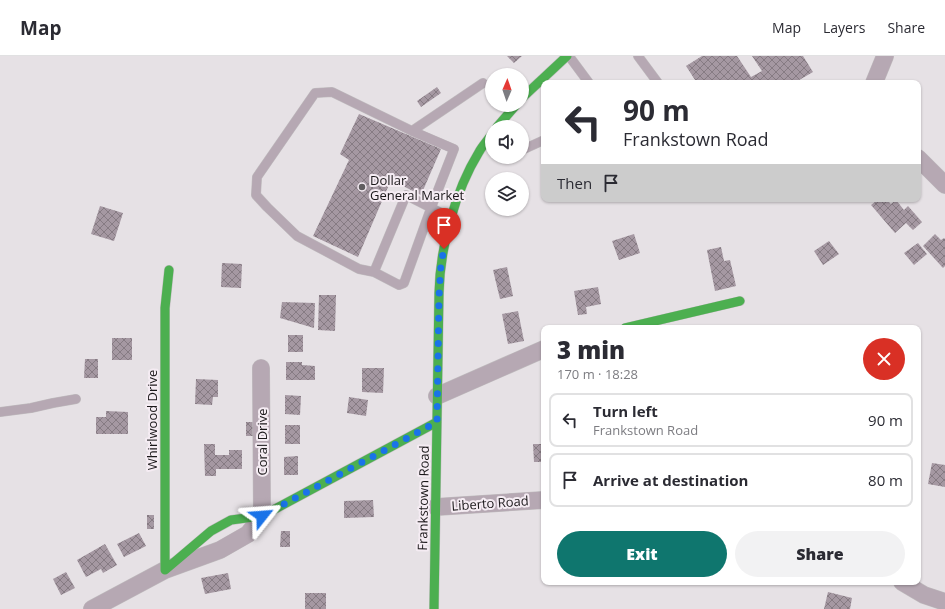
<!DOCTYPE html>
<html lang="en">
<head>
<meta charset="utf-8">
<style>
	body { margin:0; font-family:"Open Sans",sans-serif; background:#f2f2f3; color:#2b2b33; height:100vh; display:flex; flex-direction:column; font-size:15px; white-space:nowrap }
	* { box-sizing:border-box; margin:0 }
	p { font-size:13px; color:#7c7c81 }
	.icon { flex:none; width:22px; height:22px; fill:none; stroke:currentColor; stroke-width:2; stroke-linecap:round; stroke-linejoin:round }
	.map { position:relative; flex:1; overflow:hidden }
	.sheet { position:absolute; left:541px; top:269px; width:380px; height:260px; display:flex; flex-direction:column; background:#fff; border-radius:8px; box-shadow:0 1px 3px #0004 }
	.sheet>* { flex:none }
	.hud { position:absolute; left:541px; top:24px; width:380px; height:122px; border-radius:8px; box-shadow:0 1px 3px #0004; background:#fff; color:#2b2b33; overflow:hidden }
	.needle { width:26px; rotate:2deg }
	.tools { position:absolute; left:485px; top:12px; display:grid; gap:8px }
	.tools a { display:grid; place-items:center; width:44px; height:44px; border-radius:50%; background:#fff; box-shadow:0 1px 3px #0004; font-size:20px }
	.pin { position:absolute; display:grid; place-items:center; width:34px; height:34px; color:#fff; margin:-41px -17px; border-radius:50% 50% 50% 0; rotate:-45deg; box-shadow:0 0 4px #0007 }
	.pin .icon { rotate:45deg }
	.me { position:absolute; width:44px; margin:-22px; rotate:62deg; stroke-linejoin:round; filter:drop-shadow(0 0 3px #0008) }
	.turn { display:flex; align-items:center; gap:14px; height:84px; padding:0 16px; font-size:18px }
	.turn .icon { width:52px; height:52px; stroke-width:2.5 }
	.turn b { display:block; font-size:28px; line-height:34px }
	.then { display:flex; align-items:center; height:38px; padding:0 16px; background:#0003; gap:8px; font-size:15px }
	.round { display:grid; place-items:center; flex:none; width:42px; height:42px; border-radius:21px; background:#f2f2f3 }
	.overview { display:flex; align-items:center; justify-content:space-between; height:68px; padding:0 16px }
	h1 { font-size:24px; font-weight:800; line-height:30px }
	.button { display:flex; gap:8px; margin-top:auto; padding:8px 16px }
	.button a { flex:1; height:46px; border-radius:24px; background:#0f766e; color:#fff; font-size:16px; font-weight:800; line-height:46px; text-align:center }
	.button a+a { background:#f2f2f3; color:#2b2b33 }
	ul { padding:0; list-style:none }
	li { display:flex; align-items:center; gap:12px; height:54px; margin:0 8px 6px; padding:0 8px; border:2px solid #e1e1e2; border-radius:8px }
	li div { flex:1 }
	li b { display:block; font-size:15px }
	li em { font-style:normal }
	header { display:flex; align-items:center; gap:24px; box-sizing:border-box; height:56px; padding:0 20px; background:#fff; border-bottom:1px solid #e1e1e2 }
	header strong { font-size:19px }
	nav { display:flex; gap:22px; margin-inline-start:auto; font-size:14px }
	.map>svg:first-child { display:block }
	.building { fill:url(#building-cross-hatch) }
	.lines { fill:none; stroke-linecap:round; stroke-linejoin:round }
	.lane-casing { stroke:#c0bdbf; stroke-width:10 }
	.street-casing { stroke:#c0bdbf; stroke-width:18 }
	.fast-casing { stroke:#c0bdbf; stroke-width:10 }
	.lane { stroke:#b6a8b3; stroke-width:9 }
	.street { stroke:#b6a8b3; stroke-width:17 }
	.fast { stroke:#4caf50; stroke-width:9 }
	.route { stroke:#1a73e8; stroke-width:7; stroke-dasharray:0 12.6 }
	.poi-dot { fill:#615e60; stroke:#f5ecf3; stroke-width:1.5 }
	.labels { text-anchor:middle; dominant-baseline:central; stroke-width:4; stroke-linejoin:round; paint-order:stroke }
	.poi-label { font-size:13px; fill:#1a1719; stroke:#f5ecf3; text-anchor:start }
	.street-label { font-size:13px; fill:#1a1719; stroke:#f5ecf3 }
</style>
</head>
<body>
<header>
<strong>Map</strong>
<nav><a>Map</a><a>Layers</a><a>Share</a></nav>
</header>
<div class="map">
<svg width="945" height="553" viewBox="0 0 945 553">
	<defs>
		<pattern id="building-cross-hatch" width="8" height="8" patternUnits="userSpaceOnUse"><rect width="8" height="8" fill="#a598a2"/><path d="M0 0l8 8M0 8l8-8" fill="none" stroke="#867b83"/></pattern>
	</defs>
	<rect width="100%" height="100%" fill="#e6e1e5"/>
	<path class="building" d="M507 0H522L514 7Z
		M702 0H737L751 21 762 15 752 0H803L813 16 794 27H748L747 24 743 27H697L686 10Z
		M437 31 441 37 421 51 417 45Z
		M359 58 441 93 421 139 391 124 358 201 313 180 349 104 340 98Z
		M879 143H886L891 148 896 144 904 154 908 150 922 166 913 174 906 167 895 177 871 149Z
		M100 150 123 157 114 185 91 178Z
		M634 178 640 197 619 204 612 185Z
		M935 178 941 184 944 182 945 183V210L943 212 923 190Z
		M829 185 839 198 823 209 814 195Z
		M918 187 927 198 914 209 904 197Z
		M721 191 724 205 730 204 736 230 715 235 707 194Z
		M222 207 242 208 241 232 221 231Z
		M507 211 513 240 500 243 493 214Z
		M598 231 601 248 586 251 587 258 578 259 574 235Z
		M319 239H336L335 275 318 274Z
		M282 246 315 247 314 272 280 262Z
		M518 255 524 285 508 288 502 258Z
		M288 279H303V296H288Z
		M112 282H132V304H112Z
		M85 303H98V322H84Z
		M286 306H302V309L315 310V324H286Z
		M362 312H384L383 337 362 336Z
		M196 323 218 324V341H213L212 349 195 348Z
		M285 339 301 340 300 359 285 358Z
		M349 341 368 344 366 360 347 357Z
		M106 355 128 356V378H96V361H106Z
		M246 366H256V380H246Z
		M285 369H300V388H285Z
		M204 388H215V399H229V394H242V413H216V420H205Z
		M533 388H544V406H534Z
		M298 400V419H284V401Z
		M932 407 945 409V431L928 428Z
		M373 444 374 461 344 462V445Z
		M147 459H154V473H147Z
		M281 475H290V491H280Z
		M139 477 146 490 124 501 117 488Z
		M105 488 117 509 103 517 101 513 86 521 77 504Z
		M66 516 75 532 61 539 53 523Z
		M228 517 231 533 205 538 201 522Z
		M828 536 852 542 850 553H824Z
		M305 537H326V553H305Z"/>
	<g class="lines">
		<defs>
			<path id="lane" d="M569 0 589 27
				M638 0 658 27
				M522 94 544 84
				M451 162 406 139 374 216 399 229 404 227 431 152 454 93 412 75 483 27
				M374 216 359 213 297 180 267 151 256 139 257 121 315 37 332 36 412 75
				M0 356 31 352 53 347 76 343"/>
			<path id="street" d="M874 27 885 0
				M918 102 945 129
				M437 340 544 293
				M436 451 544 444
				M902 526 924 539 945 546
				M92 553 165 514 220 494 248 478 262 460 261 312"/>
			<path id="fast" d="M522 42 567 0
				M497 71 516 49
				M625 272 740 245
				M165 514 211 475 231 464 262 460 437 366
				M165 514V252L169 214
				M434 553 439 237C440 191 455 135 479 96 483 89 488 84 492 78"/>
		</defs>
		<use href="#lane" class="lane-casing"/>
		<use href="#street" class="street-casing"/>
		<use href="#fast" class="fast-casing"/>
		<use href="#lane" class="lane"/>
		<use href="#street" class="street"/>
		<use href="#fast" class="fast"/>
	</g>
	<g class="lines">
		<path class="route" d="M262 460 437 366 439 241 441 207 444 193"/>
	</g>
	<circle class="poi-dot" cx="362" cy="131" r="4"/>
	<g class="labels">
		<g class="poi-label">
			<text x="370" y="124">Dollar<tspan x="370" dy="15">General Market</tspan></text>
		</g>
		<g class="street-label">
			<text transform="translate(152 364) rotate(-90)">Whirlwood Drive</text>
			<text transform="translate(262 386) rotate(-90)">Coral Drive</text>
			<text transform="translate(423 442) rotate(-89)">Frankstown Road</text>
			<text transform="translate(490 447) rotate(-4)">Liberto Road</text>
		</g>
	</g>
</svg>
<div class="tools">
<a><svg class="needle" viewBox="-14 -14 28 28"><path d="M0-13l5 13h-10z" fill="#e53935"/><path d="M0 13l5-13h-10z" fill="#7c7c81"/></svg></a>
<a><svg class="icon" aria-label="sound" viewBox="0 0 24 24"><path d="M4 9h4l5-4v14l-5-4H4zM17 9q2 3 0 6"/></svg></a>
<a><svg class="icon" aria-label="layers" viewBox="0 0 24 24"><path d="M12 4l9 5-9 5-9-5zM3 14l9 5 9-5"/></svg></a>
</div>
<div class="pin" style="left:444px;top:193px;background:#d93025"><svg class="icon" aria-label="arrive" viewBox="0 0 24 24"><path d="M6 21V4h12l-3 4 3 4H6"/></svg></div>
<svg class="me" style="left:262px;top:460px" viewBox="-20 -20 40 40"><path d="M0-17L14 15 0 8-14 15z" fill="#1a73e8" stroke="#fff" stroke-width="4"/></svg>
<div class="hud">
<div class="turn"><svg class="icon" aria-label="left" viewBox="0 0 24 24"><path d="M17 20v-9H6M10 6l-5 5 5 5"/></svg><div><b>90 m</b>Frankstown Road</div></div>
<div class="then">Then<svg class="icon" aria-label="arrive" viewBox="0 0 24 24"><path d="M6 21V4h12l-3 4 3 4H6"/></svg></div>
</div>
<section class="sheet">
<div class="overview"><div><h1>3 min</h1><p>170 m · 18:28</p></div><a class="round" style="background:#d93025;color:#fff"><svg class="icon" aria-label="close" viewBox="0 0 24 24"><path d="M6 6l12 12M18 6L6 18"/></svg></a></div>
<ul>
<li><svg class="icon" aria-label="left" viewBox="0 0 24 24"><path d="M17 20v-9H6M10 6l-5 5 5 5"/></svg><div><b>Turn left</b><p>Frankstown Road</p></div><em>90 m</em></li>
<li><svg class="icon" aria-label="arrive" viewBox="0 0 24 24"><path d="M6 21V4h12l-3 4 3 4H6"/></svg><div><b>Arrive at destination</b></div><em>80 m</em></li>
</ul>
<div class="button"><a>Exit</a><a>Share</a></div>
</section>
</div>
</body>
</html>
